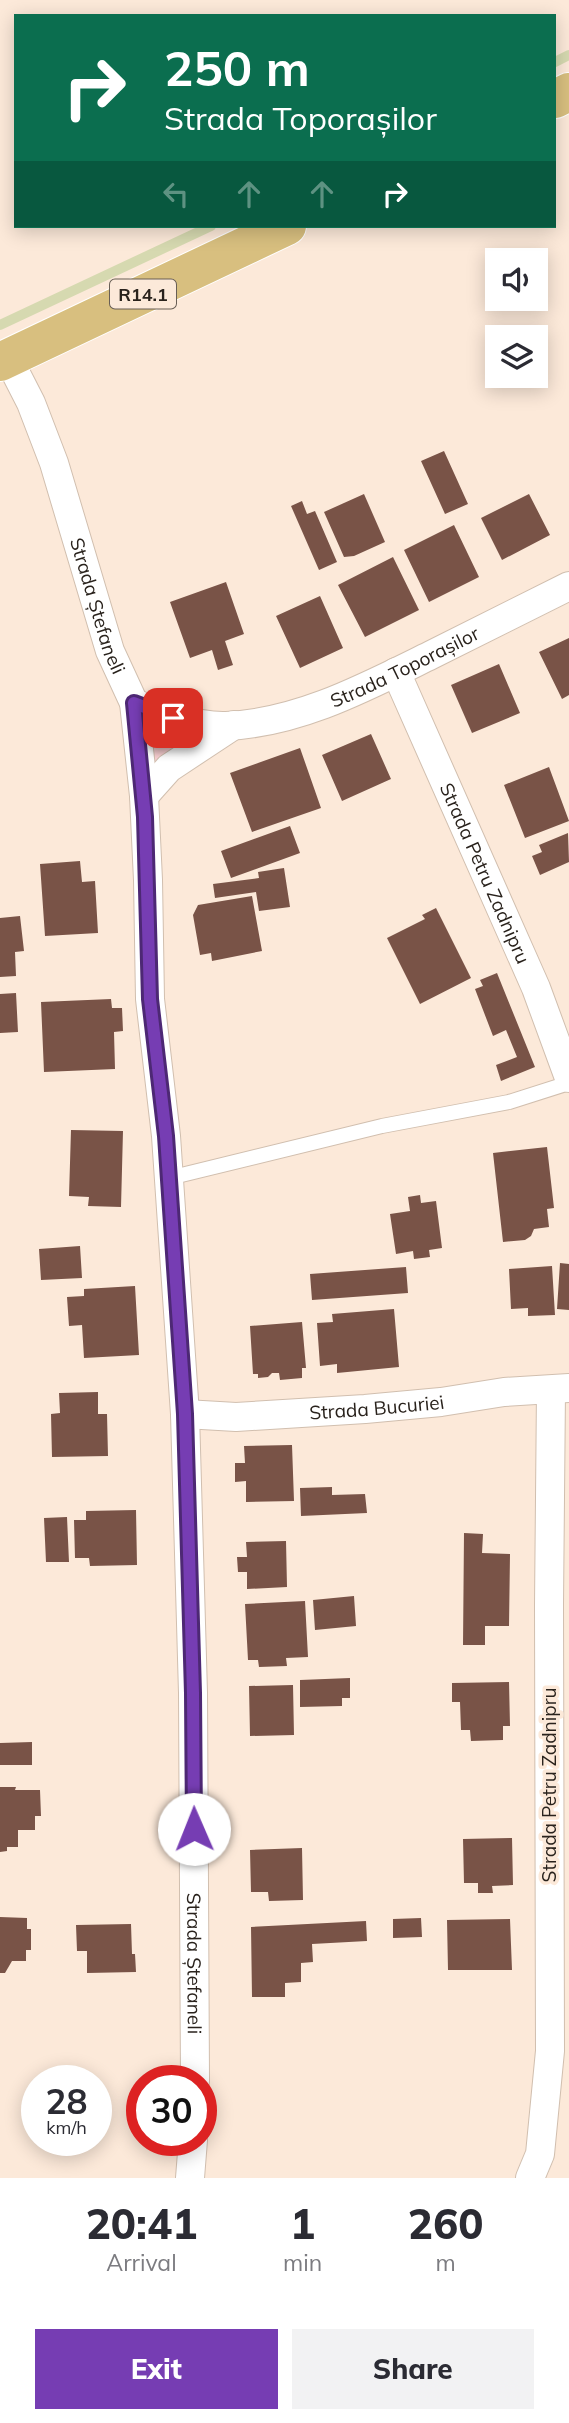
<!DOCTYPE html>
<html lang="en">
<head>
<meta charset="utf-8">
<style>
	body { margin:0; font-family:Mulish,sans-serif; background:#f2f2f3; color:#2b2b33; height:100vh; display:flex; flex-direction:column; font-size:26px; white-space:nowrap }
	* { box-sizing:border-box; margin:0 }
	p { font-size:23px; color:#7c7c81 }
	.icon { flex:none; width:38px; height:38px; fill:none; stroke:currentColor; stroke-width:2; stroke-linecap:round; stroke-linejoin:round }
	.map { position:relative; height:2178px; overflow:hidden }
	.drawer { display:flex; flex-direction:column; background:#fff; flex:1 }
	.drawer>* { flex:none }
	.top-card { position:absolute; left:14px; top:14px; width:542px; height:214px; border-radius:0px; box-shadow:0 4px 18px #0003; background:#0b6e4f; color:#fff; overflow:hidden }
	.controls { position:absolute; left:485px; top:248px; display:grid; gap:14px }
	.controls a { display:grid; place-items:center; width:63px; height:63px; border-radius:0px; background:#fff; box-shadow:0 4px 18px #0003; font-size:35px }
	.speed { position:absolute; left:21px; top:2065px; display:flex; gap:14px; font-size:35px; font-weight:700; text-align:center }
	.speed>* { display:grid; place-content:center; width:91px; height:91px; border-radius:50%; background:#fff; box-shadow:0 4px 18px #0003; line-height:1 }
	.speed small { font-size:18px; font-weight:400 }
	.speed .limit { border:10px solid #d22; background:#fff; color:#111 }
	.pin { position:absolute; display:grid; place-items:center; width:60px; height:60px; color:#fff; margin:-30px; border-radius:14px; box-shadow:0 4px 10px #0006 }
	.me { position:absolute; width:77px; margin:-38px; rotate:359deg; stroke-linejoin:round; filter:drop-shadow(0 0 5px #0008) }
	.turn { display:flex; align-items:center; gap:24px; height:147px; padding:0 35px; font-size:32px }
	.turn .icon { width:91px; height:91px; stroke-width:2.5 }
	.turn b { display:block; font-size:49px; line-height:60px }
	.lanes { display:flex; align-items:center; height:66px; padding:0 35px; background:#0003; justify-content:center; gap:35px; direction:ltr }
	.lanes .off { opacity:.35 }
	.eta { display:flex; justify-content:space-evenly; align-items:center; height:119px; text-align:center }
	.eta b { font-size:42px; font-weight:800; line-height:49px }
	.cta { display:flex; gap:14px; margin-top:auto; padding:14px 35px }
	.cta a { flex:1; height:80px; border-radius:0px; background:#763db3; color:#fff; font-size:28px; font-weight:800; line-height:80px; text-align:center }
	.cta a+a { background:#f2f2f3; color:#2b2b33 }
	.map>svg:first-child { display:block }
	.green { fill:#fbd1d3 }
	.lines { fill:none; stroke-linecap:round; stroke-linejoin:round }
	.stream { stroke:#d6d9b0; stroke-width:10 }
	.building { fill:#795347 }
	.service-casing { stroke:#d1bfaf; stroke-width:16 }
	.minor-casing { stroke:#d1bfaf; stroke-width:30 }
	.primary-casing { stroke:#fff; stroke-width:40 }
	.service { stroke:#fff; stroke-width:14 }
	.minor { stroke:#fff; stroke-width:28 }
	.primary { stroke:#d8bf7f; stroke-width:38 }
	.route-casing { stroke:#4d2874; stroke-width:18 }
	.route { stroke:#763db3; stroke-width:12 }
	.labels { text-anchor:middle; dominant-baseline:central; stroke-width:7; stroke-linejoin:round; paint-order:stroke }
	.shield { fill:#fce9d9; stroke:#685e55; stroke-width:2 }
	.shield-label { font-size:18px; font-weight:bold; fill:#29221c }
	.street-label { font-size:19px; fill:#29221c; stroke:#fce9d9 }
</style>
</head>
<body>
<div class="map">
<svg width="569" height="2178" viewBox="0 0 569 2178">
	<rect width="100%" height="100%" fill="#fce9d9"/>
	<path class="green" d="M143 715 199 731 156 775Z"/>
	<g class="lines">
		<path class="stream" d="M555 62 569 55
			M0 325 211 226"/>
	</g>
	<path class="building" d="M444 451 468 504 445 514 421 461Z
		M364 494 385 542 354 556 344 557 324 512Z
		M529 494 550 535 502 560 481 518Z
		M302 501 307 514 315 511 337 562 319 570 291 506Z
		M454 525 479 577 429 602 404 550Z
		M393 557 419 610 365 637 338 585Z
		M226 582 244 634 225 641 233 665 218 670 212 650 190 658 170 602Z
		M320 596 343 648 300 668 276 616Z
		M569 638V695L562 699 539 652Z
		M499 664 520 713 472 733 451 685Z
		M371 734 391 779 342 801 322 755Z
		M300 748 321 808 252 832 230 773Z
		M549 767 569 821 525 838 504 785Z
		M290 826 300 853 231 878 221 851Z
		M568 833 569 862 540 875 532 856 542 852 539 845Z
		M80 861 82 882 95 881 98 933 45 936 40 864Z
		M284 868 290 907 259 911 256 892 215 898 213 884 259 878 258 872Z
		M252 896 262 951 212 961 211 953 200 955 193 915 198 905Z
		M436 908 471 978 420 1004 387 938 425 919 422 915Z
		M20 916 24 951 15 952 16 976 0 977V918Z
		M497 973 535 1067 501 1081 496 1065 517 1057 506 1030 493 1036 475 989 483 986 480 980Z
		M16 993 18 1032 0 1033V994Z
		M111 999 112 1008H122L123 1031 114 1032 115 1069 44 1072 41 1002Z
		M71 1130 123 1131 121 1207 88 1206 89 1197 69 1196Z
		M547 1147 554 1208 547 1209 549 1227 534 1229 531 1236 525 1240 503 1242 493 1153Z
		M420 1195 421 1203 436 1201 442 1248 429 1250 430 1257 414 1259 413 1251 396 1254 390 1214 410 1211 408 1197Z
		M80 1246 82 1278 41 1280 39 1249Z
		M560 1263 569 1264V1310L557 1309Z
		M552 1266 555 1315 528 1316V1308L511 1309 509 1269Z
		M406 1267 408 1293 312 1300 310 1274Z
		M135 1286 139 1355 84 1358 82 1325 69 1326 67 1297 84 1296V1289Z
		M394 1309 399 1367 337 1373V1364L320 1366 317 1323 333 1322 332 1314Z
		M302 1322 306 1368H302V1378L280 1380 279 1373H272L268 1377 258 1378V1374H253L250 1326Z
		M98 1392V1414H107L108 1456 52 1457 51 1414 60 1413 59 1393Z
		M292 1445 294 1501 246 1502V1481L235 1482V1463H245L244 1446Z
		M332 1487V1495L365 1494 367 1513 301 1516 300 1488Z
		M136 1510 137 1565 90 1566 89 1558H75L74 1520H86V1511Z
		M67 1517 69 1562H46L44 1518Z
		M464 1533 483 1534 482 1553 510 1554 509 1626H485V1645H463Z
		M286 1541 287 1587 247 1589V1572H238L237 1557H247L246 1542Z
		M354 1596 356 1626 315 1630 313 1600Z
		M305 1601 308 1657 286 1658 287 1666 259 1667 258 1660H248L245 1604Z
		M350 1678V1698H342V1706L300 1707V1680Z
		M509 1682 510 1726H503V1740L471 1741 470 1730H461L460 1702H452V1683Z
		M293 1685 294 1735 250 1736 249 1686Z
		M32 1742V1765H0V1743Z
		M0 1787H16L15 1790H40L41 1816H35V1830H18V1847H7V1851L0 1852Z
		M512 1838 513 1885 492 1886 493 1893H478V1883H464L463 1839Z
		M302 1848 303 1900 269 1901 268 1892H251L250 1850Z
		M0 1917 27 1918V1929H31V1950H26V1961H12L5 1973H0Z
		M421 1918 422 1937 393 1938V1919Z
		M510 1919 512 1970H448L447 1920Z
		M366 1921 367 1941 312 1944 313 1962 301 1963V1982L285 1983V1997H252L251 1927Z
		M131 1924 132 1954H135L136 1972 87 1973V1951H77L76 1925Z"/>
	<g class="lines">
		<defs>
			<path id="service" d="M169 1178 382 1126 509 1102 569 1083"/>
			<g id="minor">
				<path id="s1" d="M8 358 31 403 54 463 110 651 134 703 144 796 148 880 150 999 166 1136 185 1414 193 1693 195 2081"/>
				<path id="s2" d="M396 672 536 988 569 1078"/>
				<path id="s3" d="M134 703C162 714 195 727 226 726 299 723 366 687 431 655 477 632 523 609 569 586"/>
				<path d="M144 796 169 768 234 725"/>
				<path id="s4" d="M185 1414 236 1417 365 1409 441 1402 504 1392 569 1388"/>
				<path d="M190 2178 193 2140"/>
				<path d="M530 2178 540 2154 550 2051 549 1605 551 1390"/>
			</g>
			<path id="primary" d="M555 99 569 92
				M0 362 287 226"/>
		</defs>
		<use href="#service" class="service-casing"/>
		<use href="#minor" class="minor-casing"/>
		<use href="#primary" class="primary-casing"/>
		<use href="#service" class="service"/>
		<use href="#minor" class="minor"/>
		<use href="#primary" class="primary"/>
	</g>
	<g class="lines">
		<defs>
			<path id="route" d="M173 718 134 703 145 817 150 999 166 1136 185 1414 193 1693 194 1829"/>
		</defs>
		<use href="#route" class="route-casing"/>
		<use href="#route" class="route"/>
	</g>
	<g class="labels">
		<rect class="shield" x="110" y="279.5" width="66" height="29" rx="5"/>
		<g class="shield-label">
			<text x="143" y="294">R14.1</text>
		</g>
		<g class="street-label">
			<text stroke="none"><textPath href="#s1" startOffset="264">Strada Ștefaneli</textPath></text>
			<text stroke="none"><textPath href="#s3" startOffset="285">Strada Toporașilor</textPath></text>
			<text stroke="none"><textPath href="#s2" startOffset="220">Strada Petru Zadnipru</textPath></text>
			<text stroke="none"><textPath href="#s4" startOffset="192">Strada Bucuriei</textPath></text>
			<text transform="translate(549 1785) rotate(-90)">Strada Petru Zadnipru</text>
			<text stroke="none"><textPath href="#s1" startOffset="1631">Strada Ștefaneli</textPath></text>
		</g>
	</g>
</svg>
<div class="controls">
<a><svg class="icon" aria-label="sound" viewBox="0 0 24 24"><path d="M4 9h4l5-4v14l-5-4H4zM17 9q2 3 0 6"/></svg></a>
<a><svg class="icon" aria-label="layers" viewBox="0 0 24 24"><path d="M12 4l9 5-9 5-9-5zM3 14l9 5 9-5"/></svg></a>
</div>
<div class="speed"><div>28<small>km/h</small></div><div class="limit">30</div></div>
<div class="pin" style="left:173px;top:718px;background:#d93025"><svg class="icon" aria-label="arrive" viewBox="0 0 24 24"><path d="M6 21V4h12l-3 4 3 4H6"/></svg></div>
<svg class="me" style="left:194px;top:1829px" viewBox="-20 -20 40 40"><circle r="19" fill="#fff"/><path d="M0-13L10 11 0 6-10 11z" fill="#763db3"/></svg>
<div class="top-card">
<div class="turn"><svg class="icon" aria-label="right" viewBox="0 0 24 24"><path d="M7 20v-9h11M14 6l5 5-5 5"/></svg><div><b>250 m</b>Strada Toporașilor</div></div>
<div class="lanes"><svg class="icon off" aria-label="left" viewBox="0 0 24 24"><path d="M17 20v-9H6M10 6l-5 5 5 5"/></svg><svg class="icon off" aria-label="ahead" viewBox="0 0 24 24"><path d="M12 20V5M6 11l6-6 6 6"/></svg><svg class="icon off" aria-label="ahead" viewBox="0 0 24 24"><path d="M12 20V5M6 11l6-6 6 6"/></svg><svg class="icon" aria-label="right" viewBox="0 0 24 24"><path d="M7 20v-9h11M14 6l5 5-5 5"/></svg></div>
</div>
</div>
<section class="drawer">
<div class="eta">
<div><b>20:41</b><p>Arrival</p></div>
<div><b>1</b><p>min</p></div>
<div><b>260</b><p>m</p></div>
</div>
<div class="cta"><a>Exit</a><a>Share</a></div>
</section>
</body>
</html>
